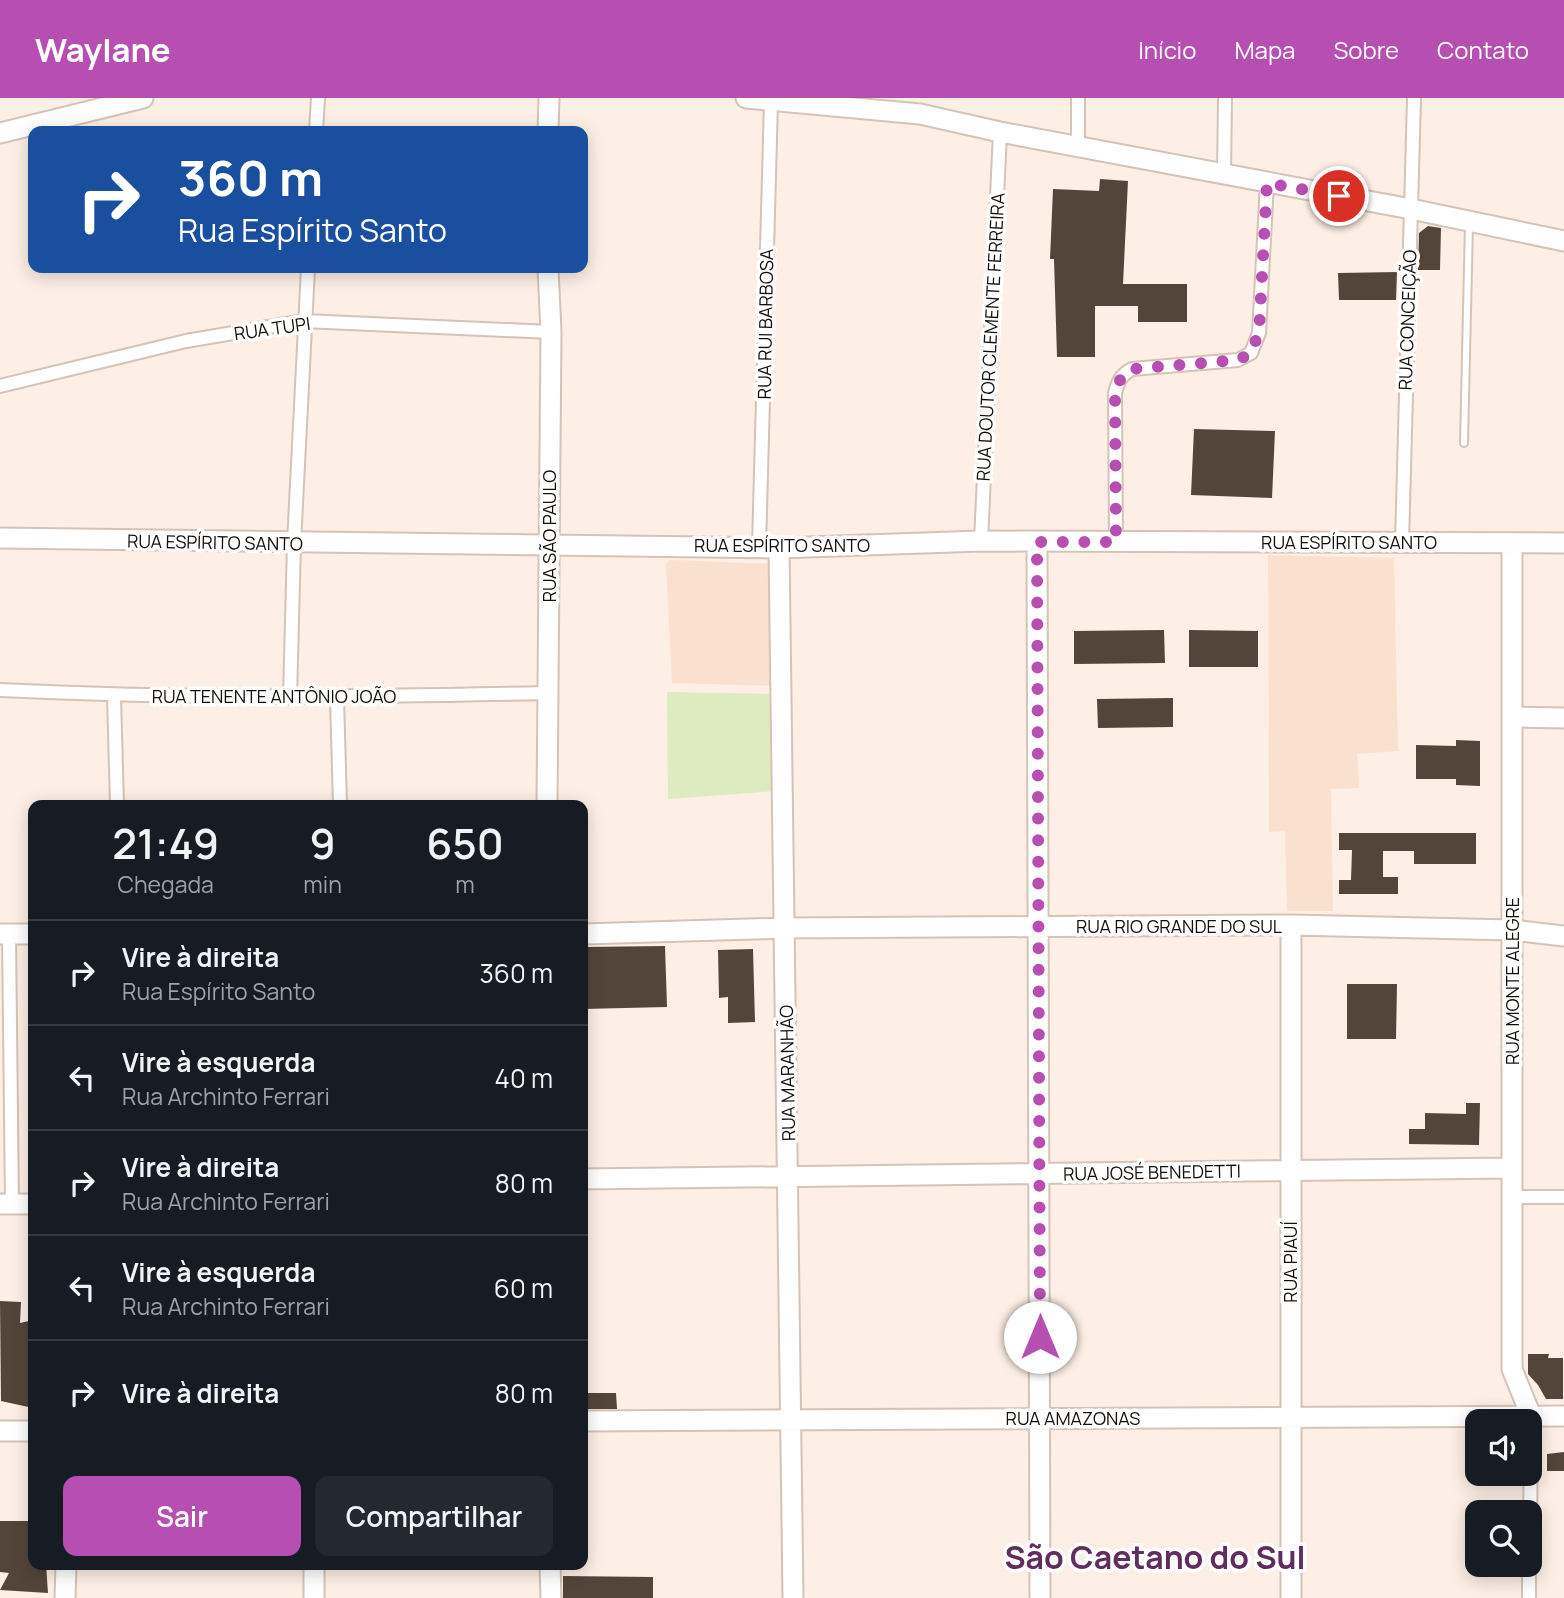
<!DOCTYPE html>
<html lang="pt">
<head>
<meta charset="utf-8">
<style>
	body { margin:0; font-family:Manrope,sans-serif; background:#242831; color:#f1f3f6; height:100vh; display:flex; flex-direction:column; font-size:26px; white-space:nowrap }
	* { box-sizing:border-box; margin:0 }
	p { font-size:23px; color:#9ea1a6 }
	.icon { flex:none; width:38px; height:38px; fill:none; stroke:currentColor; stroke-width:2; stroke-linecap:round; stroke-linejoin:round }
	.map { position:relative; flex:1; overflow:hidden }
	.panel { position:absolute; left:28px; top:702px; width:560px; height:770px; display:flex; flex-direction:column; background:#171b24; border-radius:14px; box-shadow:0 4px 18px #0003 }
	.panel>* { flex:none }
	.banner { position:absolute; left:28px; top:28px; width:560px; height:147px; border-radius:14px; box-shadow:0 4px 18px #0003; background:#1a4fa0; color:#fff; overflow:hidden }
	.buttons { position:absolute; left:1465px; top:1311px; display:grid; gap:14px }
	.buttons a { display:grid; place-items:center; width:77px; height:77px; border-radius:14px; background:#171b24; box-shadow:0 4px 18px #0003; font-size:35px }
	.pin { position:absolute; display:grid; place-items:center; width:60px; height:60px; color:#fff; margin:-30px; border:4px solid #fff; border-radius:50%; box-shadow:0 2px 7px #0007 }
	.me { position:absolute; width:77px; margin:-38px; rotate:0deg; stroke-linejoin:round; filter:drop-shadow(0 0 5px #0008) }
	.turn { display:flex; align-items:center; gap:24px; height:147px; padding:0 35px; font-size:32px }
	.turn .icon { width:91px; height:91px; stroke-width:2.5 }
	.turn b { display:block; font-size:49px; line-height:60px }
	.eta { display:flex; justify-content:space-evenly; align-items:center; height:119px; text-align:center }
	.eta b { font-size:42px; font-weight:600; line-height:49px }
	.primary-button { display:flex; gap:14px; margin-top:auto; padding:14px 35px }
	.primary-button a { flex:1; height:80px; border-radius:14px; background:#b74fb3; color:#fff; font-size:28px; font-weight:600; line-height:80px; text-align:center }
	.primary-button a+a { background:#242831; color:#f1f3f6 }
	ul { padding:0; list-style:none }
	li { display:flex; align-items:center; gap:21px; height:105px; padding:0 35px; border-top:2px solid #363941 }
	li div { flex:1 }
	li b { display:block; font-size:26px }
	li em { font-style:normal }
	header { display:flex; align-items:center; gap:42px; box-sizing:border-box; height:98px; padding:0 35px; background:#b74fb3; color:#fff }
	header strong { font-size:33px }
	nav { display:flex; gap:38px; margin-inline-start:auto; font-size:24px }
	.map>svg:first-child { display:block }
	.built { fill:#fae1cf }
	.green { fill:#deebc0 }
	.building { fill:#53453a }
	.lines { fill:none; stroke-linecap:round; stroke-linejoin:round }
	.lane-casing { stroke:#d4c3b6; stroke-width:10 }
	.street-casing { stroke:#d4c3b6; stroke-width:16 }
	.secondary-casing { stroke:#d4c3b6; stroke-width:23 }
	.lane { stroke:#fff; stroke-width:6 }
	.street { stroke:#fff; stroke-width:12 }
	.secondary { stroke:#fff; stroke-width:19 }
	.route { stroke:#b74fb3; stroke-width:12; stroke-dasharray:0 21.6 }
	.labels { text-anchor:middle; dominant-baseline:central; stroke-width:7; stroke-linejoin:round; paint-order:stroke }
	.street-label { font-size:18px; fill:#140e0a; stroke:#fff }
	.town-label { font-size:32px; font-weight:bold; fill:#602d5e; stroke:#fff }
</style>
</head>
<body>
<header>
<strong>Waylane</strong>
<nav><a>Início</a><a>Mapa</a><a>Sobre</a><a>Contato</a></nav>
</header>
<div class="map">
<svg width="1564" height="1500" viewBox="0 0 1564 1500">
	<rect width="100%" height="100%" fill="#fdefe5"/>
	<path class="built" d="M1268 457 1394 460 1398 653 1357 656 1359 690 1331 691 1333 813H1287L1285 733 1269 734Z
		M670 462 773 466 776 588 672 585 666 467Z"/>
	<path class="green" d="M667 594 773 596 777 693 668 701Z"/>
	<path class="building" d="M1100 81 1128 83 1123 186H1187V224H1138V208H1095V259H1057L1054 161H1050L1053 91 1099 93Z
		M1428 128 1441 130 1440 172H1418L1419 135Z
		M1397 174 1396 202H1339L1338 175Z
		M1194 331 1275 333 1272 400 1191 397Z
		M1164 532 1165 565 1074 566V533Z
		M1189 532 1258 533V569H1189Z
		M1173 600V629L1098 630 1097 601Z
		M1456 642 1480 643V688L1456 687V681H1416V647L1456 648Z
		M1339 735H1476V766H1414V753H1383V779H1398V796H1339V782H1351L1352 752H1339Z
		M665 848 667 909 583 911V849Z
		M753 851 755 924 728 925V899L719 900 718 852Z
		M1347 886H1397L1396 941H1347Z
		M1466 1005H1480L1479 1047 1409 1046V1031H1425V1015L1466 1016Z
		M0 1203 21 1204 20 1225 33 1222V1310L1 1303Z
		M1528 1256H1549L1548 1260H1563V1301H1546L1538 1287 1528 1276Z
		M583 1295H616L617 1311H583Z
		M1564 1354V1373H1547V1356Z
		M0 1423H33V1466H46L48 1495 0 1492 9 1475 0 1474Z
		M563 1478 653 1479V1500H563Z"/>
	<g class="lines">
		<defs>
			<path id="lane" d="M1464 345 1469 126"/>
			<path id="street" d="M316 33 318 0
				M1078 49V0
				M1224 76 1225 0
				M0 288 186 243 304 223 551 234
				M981 443 1000 34
				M1116 444 1115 295C1118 283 1121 277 1132 271L1238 262 1251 255 1259 235 1267 85
				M1402 445 1414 0
				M759 449 771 3
				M0 592C183 601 365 599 548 595
				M114 598 117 707
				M290 600 294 445 308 170
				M337 600 340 707
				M9 836 12 1106
				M1512 1099H1564
				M1530 1438 1531 1318
				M1529 1500V1466"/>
			<path id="secondary" d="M746 0 920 16 1000 34 1411 111 1564 143
				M548 33 549 0
				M0 35 143 0
				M0 440 779 450 981 443 1564 445
				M1037 444 1040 1500
				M1512 445V1271L1531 1318
				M779 450 793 1500
				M1512 619 1564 620
				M547 707 551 234 548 170
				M0 836H33
				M583 836 785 830 1291 827 1512 832 1564 838
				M583 1081 1512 1070
				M0 1106H33
				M583 1323 1564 1318
				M0 1333H33
				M314 1466V1500
				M550 1466 551 1500
				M65 1500 66 1466
				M1291 1500V827"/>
		</defs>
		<use href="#lane" class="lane-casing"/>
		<use href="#street" class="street-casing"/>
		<use href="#secondary" class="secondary-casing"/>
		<use href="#lane" class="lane"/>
		<use href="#street" class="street"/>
		<use href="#secondary" class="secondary"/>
	</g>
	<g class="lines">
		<path class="route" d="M1040 1239 1037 444H1116L1115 295 1122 277 1132 271 1238 262 1251 255 1259 234 1267 85 1339 98"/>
	</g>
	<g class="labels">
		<g class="street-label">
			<text transform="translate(1407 222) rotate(-88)">RUA CONCEIÇÃO</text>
			<text transform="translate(765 226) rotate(-89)">RUA RUI BARBOSA</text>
			<text transform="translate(272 230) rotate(-8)">RUA TUPI</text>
			<text transform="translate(990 239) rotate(-87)">RUA DOUTOR CLEMENTE FERREIRA</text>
			<text transform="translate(549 438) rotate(-90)">RUA SÃO PAULO</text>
			<text transform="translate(215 444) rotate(1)">RUA ESPÍRITO SANTO</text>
			<text x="1349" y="444">RUA ESPÍRITO SANTO</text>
			<text x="782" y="447">RUA ESPÍRITO SANTO</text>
			<text x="274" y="598">RUA TENENTE ANTÔNIO JOÃO</text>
			<text x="1179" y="828">RUA RIO GRANDE DO SUL</text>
			<text transform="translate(1512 883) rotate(-90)">RUA MONTE ALEGRE</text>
			<text transform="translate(787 975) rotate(-91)">RUA MARANHÃO</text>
			<text transform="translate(1152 1074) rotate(-1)">RUA JOSÉ BENEDETTI</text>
			<text transform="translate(1290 1164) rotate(-90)">RUA PIAUÍ</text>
			<text x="1073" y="1320">RUA AMAZONAS</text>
		</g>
		<g class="town-label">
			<text x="1155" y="1459">São Caetano do Sul</text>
		</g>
	</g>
</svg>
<div class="buttons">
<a><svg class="icon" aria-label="sound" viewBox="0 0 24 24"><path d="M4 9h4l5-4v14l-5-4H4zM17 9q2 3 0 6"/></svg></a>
<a><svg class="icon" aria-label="search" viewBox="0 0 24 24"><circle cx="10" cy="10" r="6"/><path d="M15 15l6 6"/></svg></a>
</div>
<div class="pin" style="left:1339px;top:98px;background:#d93025"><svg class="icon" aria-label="arrive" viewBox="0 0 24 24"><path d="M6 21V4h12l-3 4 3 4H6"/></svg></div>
<svg class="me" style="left:1040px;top:1239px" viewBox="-20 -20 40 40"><circle r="19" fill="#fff"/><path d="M0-13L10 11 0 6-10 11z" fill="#b74fb3"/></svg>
<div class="banner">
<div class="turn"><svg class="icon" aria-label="right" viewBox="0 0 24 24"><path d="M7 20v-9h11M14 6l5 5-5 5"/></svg><div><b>360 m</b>Rua Espírito Santo</div></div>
</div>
<section class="panel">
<div class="eta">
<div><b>21:49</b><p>Chegada</p></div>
<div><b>9</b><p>min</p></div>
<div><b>650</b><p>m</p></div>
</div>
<ul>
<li><svg class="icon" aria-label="right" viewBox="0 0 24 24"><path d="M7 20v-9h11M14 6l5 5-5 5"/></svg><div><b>Vire à direita</b><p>Rua Espírito Santo</p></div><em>360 m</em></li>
<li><svg class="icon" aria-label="left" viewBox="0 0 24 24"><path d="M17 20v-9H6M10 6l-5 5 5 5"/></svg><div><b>Vire à esquerda</b><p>Rua Archinto Ferrari</p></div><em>40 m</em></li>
<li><svg class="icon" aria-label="right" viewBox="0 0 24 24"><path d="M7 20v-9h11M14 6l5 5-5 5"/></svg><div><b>Vire à direita</b><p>Rua Archinto Ferrari</p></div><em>80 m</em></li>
<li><svg class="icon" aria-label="left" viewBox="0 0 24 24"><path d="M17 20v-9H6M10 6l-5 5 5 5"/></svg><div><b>Vire à esquerda</b><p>Rua Archinto Ferrari</p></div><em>60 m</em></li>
<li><svg class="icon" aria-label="right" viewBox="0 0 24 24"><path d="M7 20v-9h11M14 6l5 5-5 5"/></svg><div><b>Vire à direita</b></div><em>80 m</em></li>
</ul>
<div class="primary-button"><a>Sair</a><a>Compartilhar</a></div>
</section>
</div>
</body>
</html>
